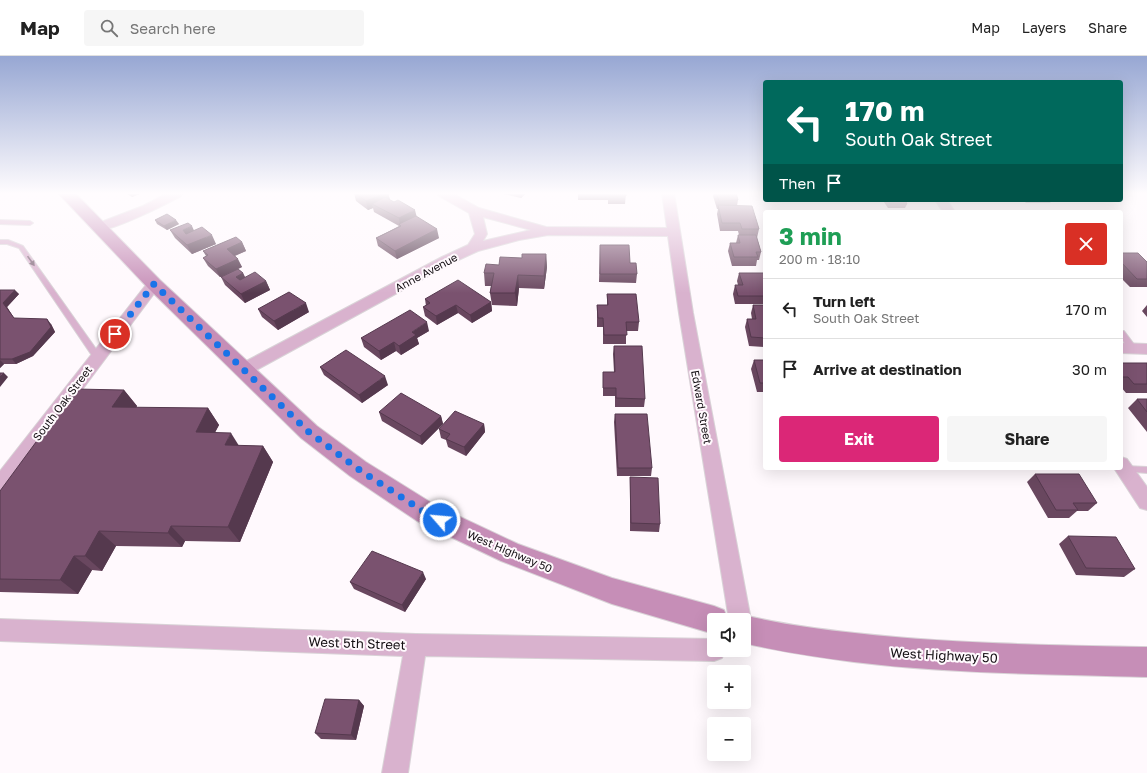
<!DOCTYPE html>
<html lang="en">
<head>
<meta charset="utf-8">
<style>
	body { margin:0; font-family:"Golos Text",sans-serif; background:#f6f6f6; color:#222; height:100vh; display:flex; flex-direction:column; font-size:15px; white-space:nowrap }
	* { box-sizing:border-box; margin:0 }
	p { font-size:13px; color:#767676 }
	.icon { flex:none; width:22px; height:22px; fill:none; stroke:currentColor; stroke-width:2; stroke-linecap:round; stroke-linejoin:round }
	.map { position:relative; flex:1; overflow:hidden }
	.panel { position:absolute; left:763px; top:154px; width:360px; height:260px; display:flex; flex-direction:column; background:#fff; border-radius:4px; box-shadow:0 4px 16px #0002 }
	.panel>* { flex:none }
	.top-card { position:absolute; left:763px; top:24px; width:360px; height:122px; border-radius:4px; box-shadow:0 4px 16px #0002; background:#00695c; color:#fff; overflow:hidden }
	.buttons { position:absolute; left:707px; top:557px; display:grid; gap:8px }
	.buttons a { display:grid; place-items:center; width:44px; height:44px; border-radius:4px; background:#fff; box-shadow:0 4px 16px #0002; font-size:20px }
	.pin { position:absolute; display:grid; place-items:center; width:34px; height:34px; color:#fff; margin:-17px; border:2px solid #fff; border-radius:50%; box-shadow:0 1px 4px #0007 }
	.me { position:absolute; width:44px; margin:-22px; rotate:297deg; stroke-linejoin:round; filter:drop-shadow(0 0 3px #0008) }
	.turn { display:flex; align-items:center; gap:14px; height:84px; padding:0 16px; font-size:18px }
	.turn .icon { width:52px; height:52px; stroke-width:2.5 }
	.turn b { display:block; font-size:28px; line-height:34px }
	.then { display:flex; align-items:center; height:38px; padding:0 16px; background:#0003; gap:8px; font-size:15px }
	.round { display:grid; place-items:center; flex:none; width:42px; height:42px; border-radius:4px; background:#f6f6f6 }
	.head { display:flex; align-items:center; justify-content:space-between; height:68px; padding:0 16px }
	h1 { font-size:24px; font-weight:700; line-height:30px; color:#1e9e55 }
	.cta { display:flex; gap:8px; margin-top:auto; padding:8px 16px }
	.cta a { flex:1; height:46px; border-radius:4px; background:#db2777; color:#fff; font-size:16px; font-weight:700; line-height:46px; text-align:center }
	.cta a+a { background:#f6f6f6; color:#222 }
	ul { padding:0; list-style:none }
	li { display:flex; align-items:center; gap:12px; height:60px; padding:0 16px; border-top:1px solid #e0e0e0 }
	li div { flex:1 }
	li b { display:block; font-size:15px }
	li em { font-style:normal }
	header { display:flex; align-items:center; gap:24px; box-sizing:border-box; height:56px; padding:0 20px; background:#fff; border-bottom:1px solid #e0e0e0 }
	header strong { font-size:19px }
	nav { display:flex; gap:22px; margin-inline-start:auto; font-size:14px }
	.search { width:280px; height:36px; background:#f6f6f6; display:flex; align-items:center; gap:10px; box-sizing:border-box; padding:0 14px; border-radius:4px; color:#767676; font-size:15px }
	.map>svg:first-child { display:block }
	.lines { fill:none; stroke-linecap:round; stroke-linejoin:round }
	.lane-casing { stroke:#d9d3d7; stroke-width:2 }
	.street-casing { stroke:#d9d3d7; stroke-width:2 }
	.secondary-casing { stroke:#d9d3d7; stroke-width:2 }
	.lane { fill:#d9b2ce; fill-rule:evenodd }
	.street { fill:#d9b2ce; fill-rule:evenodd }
	.secondary { fill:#c68eb7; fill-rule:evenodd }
	.wall { fill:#69475f }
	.shaded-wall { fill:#55394e }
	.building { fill:#7a526f; stroke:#55394e }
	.oneway { fill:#806879 }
	.route { stroke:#1a73e8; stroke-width:7; stroke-dasharray:0 12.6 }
	.labels { text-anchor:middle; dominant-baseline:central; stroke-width:4; stroke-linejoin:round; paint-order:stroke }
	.street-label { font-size:11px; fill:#130e12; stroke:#fff9fd }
	.near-street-label { font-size:13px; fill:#130e12; stroke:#fff9fd }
</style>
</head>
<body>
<header>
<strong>Map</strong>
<div class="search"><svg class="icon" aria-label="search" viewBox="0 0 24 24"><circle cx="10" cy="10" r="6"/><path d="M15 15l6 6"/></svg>Search here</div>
<nav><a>Map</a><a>Layers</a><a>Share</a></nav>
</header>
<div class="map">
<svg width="1147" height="717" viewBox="0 0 1147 717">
	<rect width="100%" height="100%" fill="#fff9fd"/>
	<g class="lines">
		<defs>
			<path id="lane" d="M0 164 30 165 33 167 30 169 0 168Z
				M0 184H8L23 190 101 300 102 302 101 304H95L19 192 7 188H0Z
				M1121 275H1124L1136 291 1137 293 1136 295H1130L1121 282Z
				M1125 410 1147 411V417L1122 415 1121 413 1122 411Z"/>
			<path id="street" d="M168 137H183L181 140C166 148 110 177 96 174L94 171 96 168 143 150Z
				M437 137H452L479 152 546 171 667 172 662 137H674L693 257 751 564 748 571 744 573V564H729L679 257 668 180 548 179 519 184 478 195 452 207 249 318 243 320 237 318 235 314 237 310 442 201 468 189 475 178 469 157 439 140ZM483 161 531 174 483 185 487 178Z
				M935 144H947L955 156H943Z
				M154 224 159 225 161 228 159 231 7 434 0 437V415L149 225Z
				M1121 287 1147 288V298L1121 297Z
				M1121 401 1127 403 1147 431V454L1140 452 1114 412H1121Z
				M0 563 416 578 714 583V594H725L722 602 714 605 425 600 408 717H382L403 600 0 585Z"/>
			<path id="secondary" d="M58 137H75L160 224 317 370 366 406 435 449 518 488 612 522 714 550 724 554 728 564H714V578L612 548 501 505 417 465 350 420 301 382 148 232Z
				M744 559C780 568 818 573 855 577 952 588 1050 589 1147 591V621C1049 618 951 618 854 606 817 601 780 596 744 587V564H734Z"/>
		</defs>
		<use href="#lane" class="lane-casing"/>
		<use href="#street" class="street-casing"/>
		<use href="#secondary" class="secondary-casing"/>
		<use href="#lane" class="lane"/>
		<use href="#street" class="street"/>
		<use href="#secondary" class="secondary"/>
	</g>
	<path class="wall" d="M125 137H142L132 141Z
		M354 137H388L390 144 416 160 439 182 397 203 378 190 376 182 399 170 374 156 373 152 368 154 356 145Z
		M499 137H526L521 142Z
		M578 137H626L625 148H608V144H578Z
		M714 137H736L738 144 737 150 759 173 757 182 761 196 759 204H757L756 210H732L728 195 730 187H736L738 179H739L738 175H720L717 158 718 153H717L713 140Z
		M878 144H905L907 148 905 152H888L884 146H879Z
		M1023 144H1052L1050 147H1026Z
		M155 164 179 168 167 174 157 168Z
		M170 174 194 175 216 188 192 198 175 182Z
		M242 186 246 195 235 200 242 211 238 213 243 217 245 221 266 225 270 234 245 247 225 229 221 221H220L208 210 203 202 206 200 203 195Z
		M600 189 630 207 637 218 636 227 599 226Z
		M1121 197 1147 206V231H1130L1121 222Z
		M546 198 547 211 544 233 519 232 517 250 492 249 490 237 491 230H485L484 217 499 209 522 202Z
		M739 217H765V248H735L733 238 735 229H738L737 225Z
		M0 234 19 238 7 251 14 262 51 268 55 276 33 300 16 308H4L0 312Z
		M607 238 639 266 638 275H626V288H603V271H597V249H607Z
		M425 243 491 246 492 255 472 267 458 257 437 269 425 260 423 251 426 250Z
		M753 249H765V291L749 290 745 271 747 263H752L751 257Z
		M1147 249V261L1142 255Z
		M258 253 309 256 278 274 262 261Z
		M429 275 417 282 419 288 401 299 396 295 381 304 364 291 361 282Z
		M614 290 645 343 644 351H615V340H603V316H614L613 298Z
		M754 304H765V336H757L751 313Z
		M1121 307H1147V337H1126L1121 331Z
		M320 311 388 329 362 347 324 319Z
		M124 334 137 350 136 352H208L219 369 215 376 239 390H263L273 406 240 486 185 485 182 491 116 490 102 515 92 514 78 538 0 536V435Z
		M1137 343H1147V376L1128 352Z
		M379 356 441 360 443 368 422 389 382 365Z
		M615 358 652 412 651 420H617L614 366Z
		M484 368 485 376 466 400 448 391 446 384 441 382 439 373Z
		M1035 418 1097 447 1088 455H1077L1069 462H1048L1027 426Z
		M630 421 660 468 659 476 630 475Z
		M1068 480 1135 513 1124 521 1076 519 1059 488Z
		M426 523 405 556 354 533 350 526Z
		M359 644 364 650 356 684 321 683 315 677Z"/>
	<path class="shaded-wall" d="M130 137H142L132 141Z
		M386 137H388L390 144 372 148 373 152 368 154 366 145Z
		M521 137H526L521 142Z
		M415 154 417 162 400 169 399 162Z
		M176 164 179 168 167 174 164 170Z
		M192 170 196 179 187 183 183 174Z
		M437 173 439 182 397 203 395 195Z
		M212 179 216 188 192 198 187 189Z
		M242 186 246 195 231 201 227 193Z
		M546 198 547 211 544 233V220Z
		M238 203 242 211 220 221 216 213Z
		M243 217 247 226 240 229 236 221Z
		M518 219 519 232 517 250 515 237Z
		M266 225 270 234 245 247 241 238Z
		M15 234 19 238 7 251 17 267 14 262 3 247Z
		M491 246 492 255 472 267 470 259Z
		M306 247 309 256 278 274 274 265Z
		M456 249 458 257 437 269 436 260Z
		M47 263 51 268 55 276 33 300 16 308 12 303Z
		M427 266 429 275 417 282 419 288 401 299 399 290 412 276Z
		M394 286 396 295 381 304 379 295Z
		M0 304 4 308 0 312Z
		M4 317 8 321 0 331V321Z
		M385 320 388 329 362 347 359 339Z
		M124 334 137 350 126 367 112 351Z
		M208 352 219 369 207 392 196 376Z
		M441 360 443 368 422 389 420 380Z
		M484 368 485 376 466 400 464 391Z
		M231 377 241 393 225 389Z
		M263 390 273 406 240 486 228 471Z
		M171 470 185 485 182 491 168 477Z
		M99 475 116 490 102 515 85 500Z
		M74 500 92 514 78 538 60 524Z
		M423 516 426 523 405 556 402 549Z
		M359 644 364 650 356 684 351 679Z"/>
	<path class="building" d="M355 137H386L366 145Z
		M609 137H626V140H609Z
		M716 137H736L738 144 719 145Z
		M385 141 394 146 398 144 415 154 399 162 372 148Z
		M888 144H905L907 148H890Z
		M718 149 752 150 759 173H742L740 167H722Z
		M167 158 176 164 164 170 155 164Z
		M416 160 437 173 395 195 376 182 401 170 399 168Z
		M188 167 192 170 183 174 186 178 202 171 212 179 187 189 170 174Z
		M738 179H756L761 196H756L758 201H734L730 187H740Z
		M236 181 242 186 227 193 238 203 216 213 203 202 208 199 203 195Z
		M600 189H629L630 207H636L637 218H600Z
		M1121 197H1138L1147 206V223H1137L1121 206Z
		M522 198H546L544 220 518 219 515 237H490L494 217H484L486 208 499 209 500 201 522 202Z
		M238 213 243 217 236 221 240 224 255 216 266 225 241 238 221 221Z
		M739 217H765V240H738L735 229H743Z
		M458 224 491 246 470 259 456 249 436 260 423 251 430 247 425 243Z
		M0 234H15L3 247 14 262 47 263 51 271 30 296 12 303H0Z
		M289 236 306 247 274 265 258 253Z
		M607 238H636L639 266H626L627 279H604L603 262H598L597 249H608Z
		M753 249H765V282L751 281 747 263H756Z
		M410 254 427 266 412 276 416 279 399 290 394 286 379 295 361 282Z
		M614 290H642L645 343 616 342V332H603V316H615Z
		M346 294 385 320 359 339 320 311Z
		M754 304H765V327H760Z
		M1121 307H1147V328H1134L1128 321H1121Z
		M0 317H4L0 321Z
		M75 333 124 334 112 351 208 352 196 376 231 377 225 389 263 390 228 471 171 470 168 477 99 475 85 500H74L60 524 0 523V435Z
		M401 337 441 360 420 380 379 356Z
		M1137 343H1147V356Z
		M455 355 484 368 464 391 446 383 450 378 439 373Z
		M615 358H647L652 412H618Z
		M1035 418H1079L1097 447H1073L1078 454H1056Z
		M630 421 658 422 660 468 631 467Z
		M1068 480 1116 481 1135 513 1086 512Z
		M372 495 423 516 402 549 350 526Z
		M325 643 359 644 351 679 315 677Z"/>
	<defs><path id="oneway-solid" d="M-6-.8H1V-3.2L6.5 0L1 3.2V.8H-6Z"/></defs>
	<use class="oneway" href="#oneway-solid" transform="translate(31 205) rotate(55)"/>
	<linearGradient id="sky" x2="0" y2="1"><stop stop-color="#97a7d3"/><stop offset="0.58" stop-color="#fffcfe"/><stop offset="1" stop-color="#fffcfe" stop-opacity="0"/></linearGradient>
	<rect width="1147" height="237" fill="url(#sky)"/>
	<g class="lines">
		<path class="route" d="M115 278 154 228 309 376 358 413 426 457 440 464"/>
	</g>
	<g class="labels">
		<g class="street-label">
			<text transform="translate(426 216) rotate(-28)">Anne Avenue</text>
			<text transform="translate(62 347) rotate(-53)">South Oak Street</text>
			<text transform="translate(702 351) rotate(80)">Edward Street</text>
			<text transform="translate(510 495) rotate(23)">West Highway 50</text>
		</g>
		<g class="near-street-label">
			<text transform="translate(357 587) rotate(2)">West 5th Street</text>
			<text transform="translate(944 599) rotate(3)">West Highway 50</text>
		</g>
	</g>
</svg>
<div class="buttons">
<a><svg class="icon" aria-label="sound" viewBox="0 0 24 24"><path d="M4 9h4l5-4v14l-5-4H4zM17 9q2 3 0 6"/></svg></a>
<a>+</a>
<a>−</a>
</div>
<div class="pin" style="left:115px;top:278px;background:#d93025"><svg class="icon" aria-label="arrive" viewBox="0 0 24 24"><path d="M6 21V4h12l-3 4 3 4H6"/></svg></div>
<svg class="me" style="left:440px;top:464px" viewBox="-20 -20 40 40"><circle r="17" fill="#1a73e8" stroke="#fff" stroke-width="3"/><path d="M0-11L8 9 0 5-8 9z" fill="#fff"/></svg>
<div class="top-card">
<div class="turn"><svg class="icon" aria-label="left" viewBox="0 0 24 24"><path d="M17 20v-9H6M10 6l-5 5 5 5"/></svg><div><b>170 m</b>South Oak Street</div></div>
<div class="then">Then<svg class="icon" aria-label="arrive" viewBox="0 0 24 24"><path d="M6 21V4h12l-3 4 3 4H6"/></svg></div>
</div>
<section class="panel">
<div class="head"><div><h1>3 min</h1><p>200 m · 18:10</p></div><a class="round" style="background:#d93025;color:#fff"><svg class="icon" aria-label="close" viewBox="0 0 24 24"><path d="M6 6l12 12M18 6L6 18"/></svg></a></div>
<ul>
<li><svg class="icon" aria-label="left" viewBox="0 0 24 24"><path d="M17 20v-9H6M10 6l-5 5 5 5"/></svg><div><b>Turn left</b><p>South Oak Street</p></div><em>170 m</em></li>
<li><svg class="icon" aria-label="arrive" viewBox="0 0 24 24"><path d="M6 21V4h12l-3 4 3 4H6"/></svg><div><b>Arrive at destination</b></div><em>30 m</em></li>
</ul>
<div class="cta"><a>Exit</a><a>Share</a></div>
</section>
</div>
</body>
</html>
